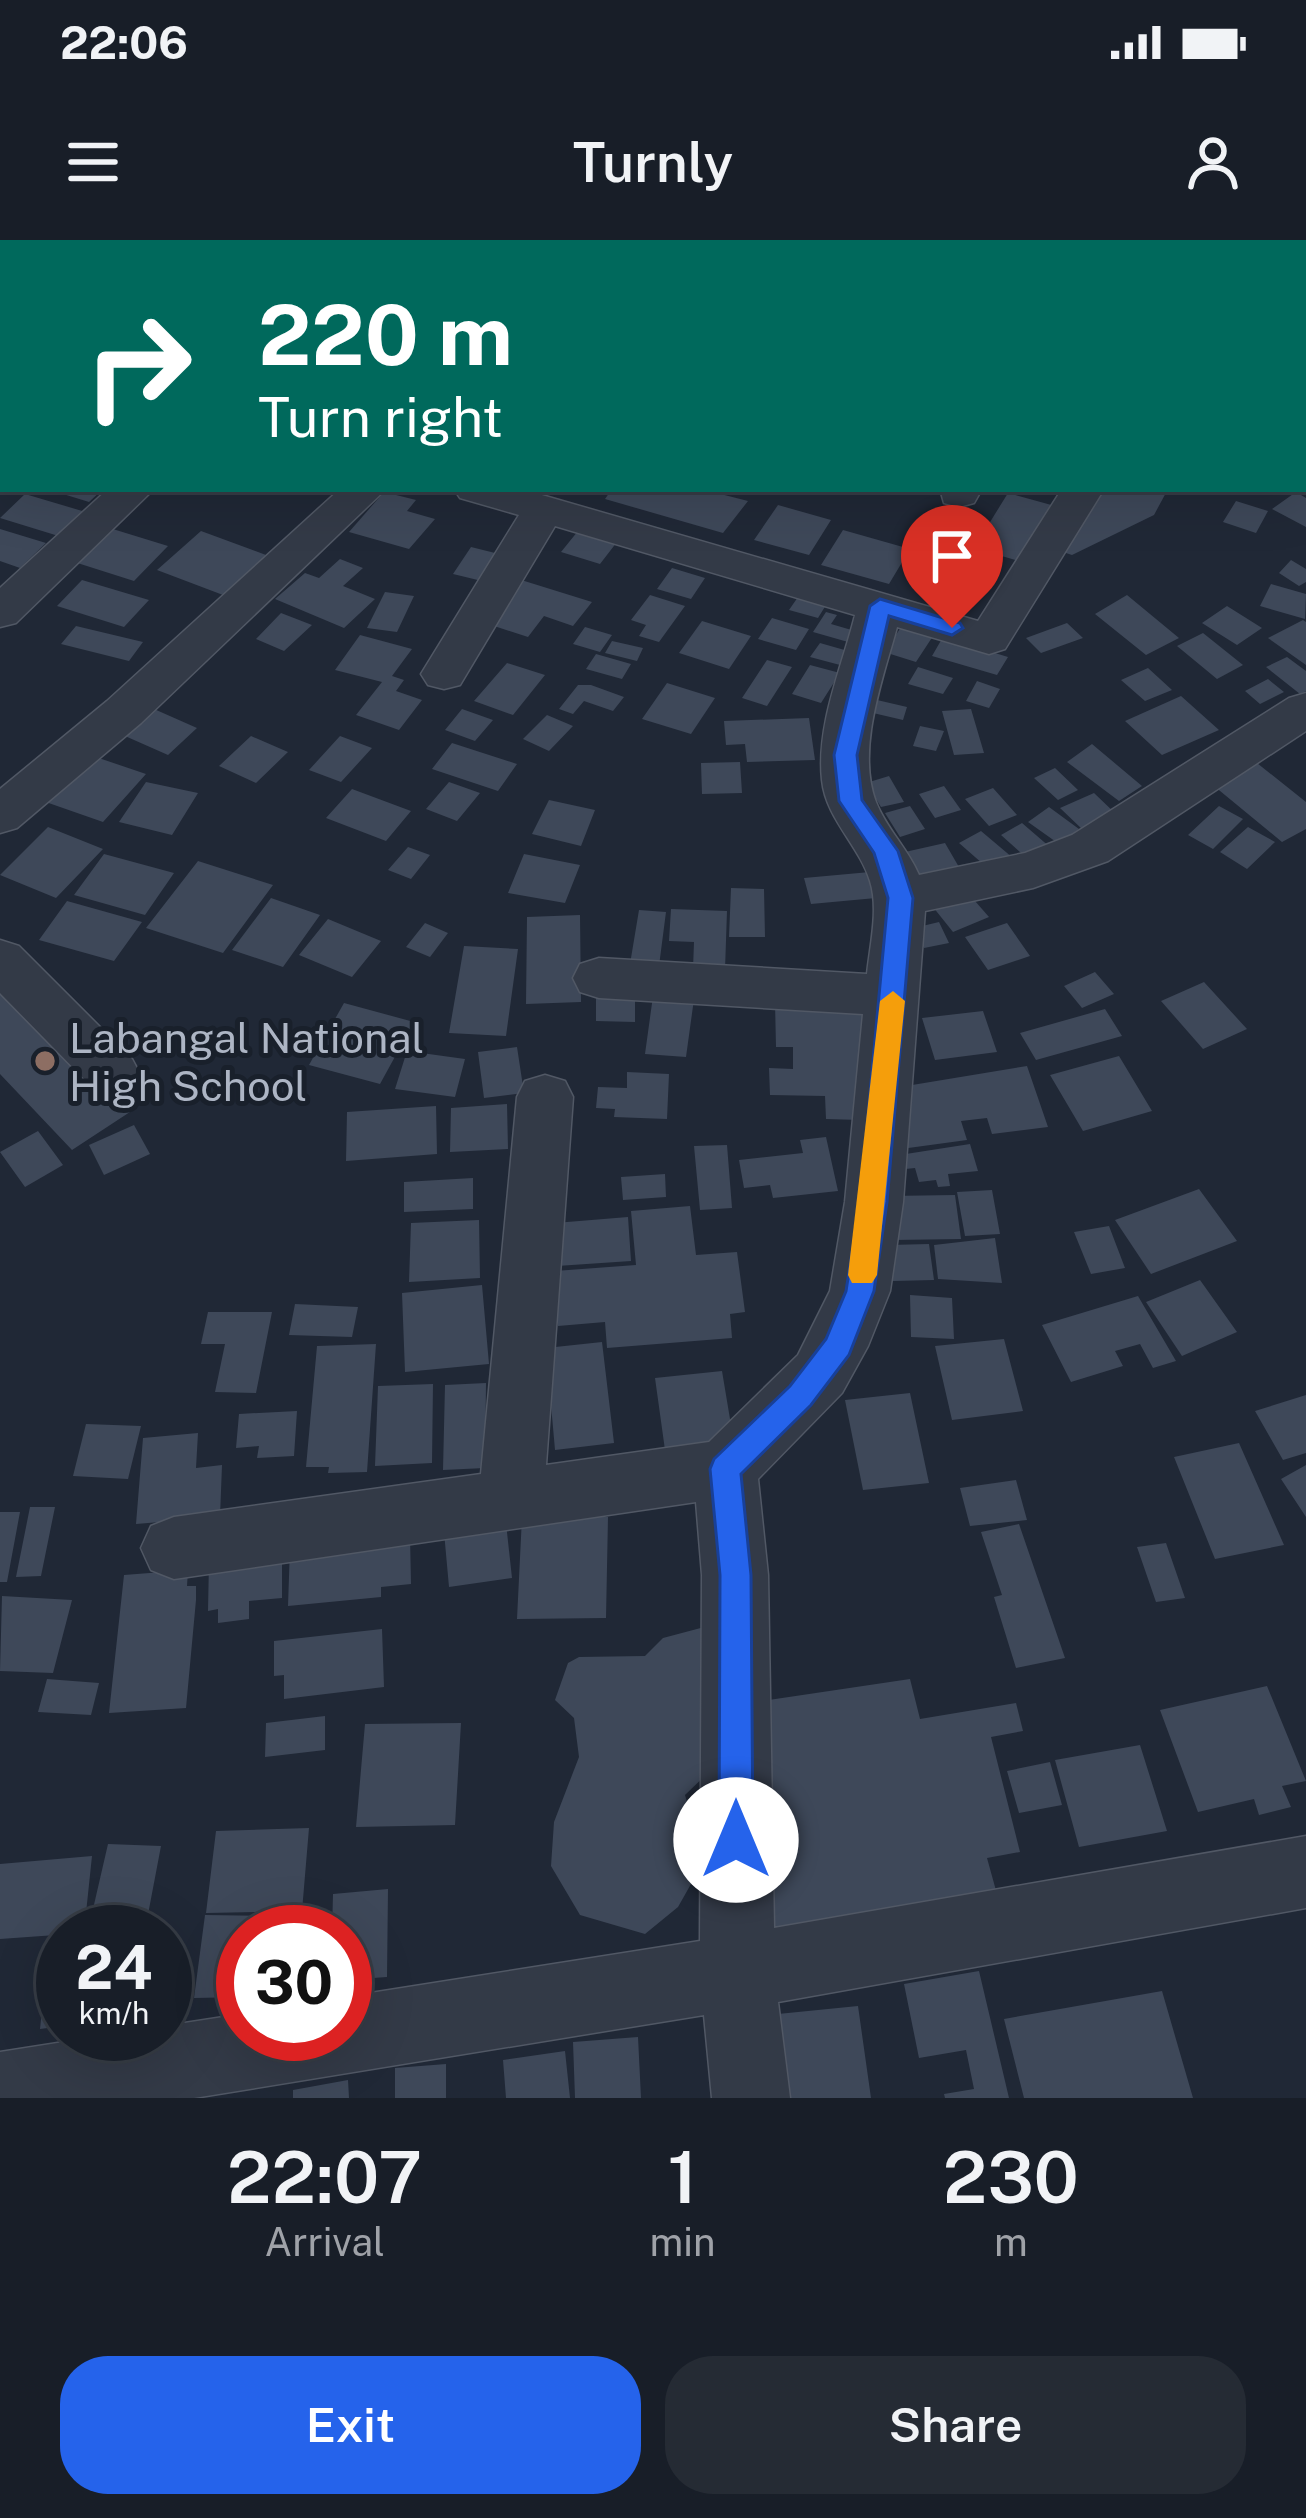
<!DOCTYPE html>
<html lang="en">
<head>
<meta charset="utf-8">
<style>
	body { margin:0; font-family:"Public Sans",sans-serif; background:#252b34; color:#f1f3f6; height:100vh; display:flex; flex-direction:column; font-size:45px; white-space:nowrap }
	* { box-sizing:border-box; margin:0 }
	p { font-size:39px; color:#9fa2a8 }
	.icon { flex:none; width:66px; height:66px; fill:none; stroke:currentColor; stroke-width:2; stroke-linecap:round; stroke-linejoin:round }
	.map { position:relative; height:1858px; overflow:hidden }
	.sheet { display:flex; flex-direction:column; background:#181e28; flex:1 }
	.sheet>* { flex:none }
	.guide { position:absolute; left:0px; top:0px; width:1308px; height:252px; box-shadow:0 12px 48px #0002,0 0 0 3px #363c45; background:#00695c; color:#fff; overflow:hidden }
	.speed { position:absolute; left:36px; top:1665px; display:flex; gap:24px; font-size:60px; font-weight:700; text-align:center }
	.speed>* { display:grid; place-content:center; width:156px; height:156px; border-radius:50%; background:#181e28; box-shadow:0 12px 48px #0002,0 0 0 3px #363c45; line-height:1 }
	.speed small { font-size:30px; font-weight:400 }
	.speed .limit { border:18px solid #d22; background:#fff; color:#111 }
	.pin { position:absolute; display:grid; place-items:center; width:102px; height:102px; color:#fff; margin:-123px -51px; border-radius:50% 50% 50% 0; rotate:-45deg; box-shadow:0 0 12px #0007 }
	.pin .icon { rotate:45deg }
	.me { position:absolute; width:132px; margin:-66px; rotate:0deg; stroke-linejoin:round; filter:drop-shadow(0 0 9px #0008) }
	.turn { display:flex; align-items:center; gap:42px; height:252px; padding:0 60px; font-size:54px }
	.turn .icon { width:156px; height:156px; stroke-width:2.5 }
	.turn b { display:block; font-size:84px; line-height:102px }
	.eta { display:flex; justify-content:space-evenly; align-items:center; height:204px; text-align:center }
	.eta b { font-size:72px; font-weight:600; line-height:84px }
	.primary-button { display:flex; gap:24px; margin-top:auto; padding:24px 60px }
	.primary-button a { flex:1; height:138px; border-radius:48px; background:#2563eb; color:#fff; font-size:48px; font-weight:600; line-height:138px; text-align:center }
	.primary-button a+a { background:#252b34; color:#f1f3f6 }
	.status { display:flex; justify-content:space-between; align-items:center; height:84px; padding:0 60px; background:#181e28; direction:ltr }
	.status svg { height:33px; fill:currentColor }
	header { display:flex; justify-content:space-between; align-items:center; height:156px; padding:0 60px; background:#181e28; font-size:54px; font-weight:600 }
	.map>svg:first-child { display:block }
	.building { fill:#3e4859 }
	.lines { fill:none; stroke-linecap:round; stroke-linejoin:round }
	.service-casing { stroke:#515865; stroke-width:3 }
	.minor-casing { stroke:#515865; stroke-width:3 }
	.service { fill:#333a47; fill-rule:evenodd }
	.minor { fill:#333a47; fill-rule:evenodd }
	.route { fill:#2563eb; stroke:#184099; stroke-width:3 }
	.slow { fill:#f59e0b }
	.education-dot { fill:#8d6e63; stroke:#19202b; stroke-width:4.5 }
	.labels { text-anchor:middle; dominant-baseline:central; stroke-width:10; stroke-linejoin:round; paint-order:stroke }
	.poi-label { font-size:42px; fill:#adb5c4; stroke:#19202b; text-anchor:start }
</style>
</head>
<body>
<div class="status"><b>22:06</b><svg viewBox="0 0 49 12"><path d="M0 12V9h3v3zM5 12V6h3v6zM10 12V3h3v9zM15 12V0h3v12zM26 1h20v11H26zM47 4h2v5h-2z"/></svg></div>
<header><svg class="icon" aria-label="menu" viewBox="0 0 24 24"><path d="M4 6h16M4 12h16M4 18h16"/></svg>Turnly<svg class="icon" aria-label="person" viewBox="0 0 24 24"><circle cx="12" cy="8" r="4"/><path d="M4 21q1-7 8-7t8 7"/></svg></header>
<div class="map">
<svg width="1306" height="1858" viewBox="0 0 1306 1858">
	<rect width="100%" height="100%" fill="#202836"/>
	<path class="building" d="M47 249H103L89 262Z
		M612 249H701L748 261 723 293 605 259Z
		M1086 249H1168L1154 275 1072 315 1051 308Z
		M384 252 416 260 407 271 435 279 409 309 349 292Z
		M1296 252 1306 258V287L1272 269Z
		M1008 253 1055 266 1022 322 974 308Z
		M25 254 89 273 65 298 0 278Z
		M1236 261 1268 271 1256 293 1223 282Z
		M778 265 831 280 809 315 754 300Z
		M103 286 168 306 134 341 68 320Z
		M0 289 46 303 20 328 0 321Z
		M843 290 910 309 889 344 821 325Z
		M201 291 266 315 223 355 157 330Z
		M578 291 617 302 600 324 561 312Z
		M471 307 503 315 486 342 453 334Z
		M340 319 363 328 343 346 375 359 344 388 275 359 305 333 319 338Z
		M1291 320 1306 329V342L1299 346 1279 333Z
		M672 328 705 338 691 359 657 349Z
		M518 339 592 362 573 386 544 376 528 397 482 382Z
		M82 340 149 360 124 387 57 366Z
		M1271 344 1306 354 1305 379 1260 366Z
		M385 352 414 356 397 392 367 388Z
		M650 355 685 366 659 402 639 396 646 385 631 380Z
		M1127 355 1179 398 1146 415 1095 374Z
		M798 357 826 365 818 378 789 370Z
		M1227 366 1262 388 1237 405 1202 383Z
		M826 372 837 375 831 384 855 391 848 402 813 392Z
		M281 373 312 385 284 411 256 399Z
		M772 378 809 389 796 410 758 399Z
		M1303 380 1306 382V425L1268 398Z
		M702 381 751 396 729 429 679 413Z
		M904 383 935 393 916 422 884 412Z
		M1067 383 1083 398 1041 413 1026 398Z
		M76 386 143 402 129 421 61 404Z
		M585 387 612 395 600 412 573 404Z
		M1203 393 1243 425 1217 439 1177 406Z
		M360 395 412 409 392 436 404 440 396 451 422 460 399 490 356 475 382 442 335 430Z
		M943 397 1008 417 997 435 932 416Z
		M612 401 643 408 637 421 605 413Z
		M820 403 848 411 840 425 810 417Z
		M596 414 631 424 622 439 586 429Z
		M1287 417 1306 431V451L1300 454 1266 427Z
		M767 420 792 427 767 466 742 458Z
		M507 423 545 435 513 475 474 461Z
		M810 425 840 433 821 463 792 454Z
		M918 427 953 438 943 454 908 444Z
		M1148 428 1172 450 1145 461 1121 440Z
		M1268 439 1284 452 1260 464 1245 451Z
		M977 441 1000 449 989 468 966 461Z
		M667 443 715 458 691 494 642 479Z
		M578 445H591L624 457 613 471 584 461 573 474 559 469Z
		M1181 456 1219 490 1162 515 1125 481Z
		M877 460 907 467 903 480 873 473Z
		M154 469 197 488 168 515 125 496Z
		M462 469 493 480 475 501 445 490Z
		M971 469 984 513 954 515 942 471Z
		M547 475 573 486 549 511 523 499Z
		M809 478 815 520 747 522 745 504 726 505 724 481Z
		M920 486 944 491 936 511 913 506Z
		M251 496 288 512 256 543 219 526Z
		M340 496 372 508 341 542 309 530Z
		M452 503 517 524 498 551 432 529Z
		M1092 504 1142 546 1119 561 1067 522Z
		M84 513 146 534 103 582 40 560Z
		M740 522 742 553 702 554 701 523Z
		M1257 523 1306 562V589L1282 602 1214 546Z
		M1055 528 1078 550 1058 560 1034 538Z
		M889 536 904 562 881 567 866 543Z
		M146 542 198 553 172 595 119 582Z
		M449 542 480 553 457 581 426 569Z
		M944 546 961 570 935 578 919 554Z
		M993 548 1017 575 989 586 965 559Z
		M352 549 411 571 386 601 326 578Z
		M1094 553 1117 575 1083 590 1060 568Z
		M549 560 595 570 581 606 532 594Z
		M910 566 925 589 900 597 885 573Z
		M1219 566 1243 579 1213 609 1188 595Z
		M1049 567 1079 589 1059 604 1028 582Z
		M1022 583 1051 608 1029 620 1001 595Z
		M48 587 103 609 56 658 0 635Z
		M1248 587 1275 602 1247 629 1220 612Z
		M981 591 1013 618 991 631 959 603Z
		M945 603 963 634 922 644 905 612Z
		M408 607 430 615 411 639 388 630Z
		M104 614 174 633 145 675 74 655Z
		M524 614 580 625 565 663 508 653Z
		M198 621 273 645 223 713 146 688Z
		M870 632 876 658 811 664 804 638Z
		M731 648 764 649 765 697H729Z
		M968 653 989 677 953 692 933 667Z
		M271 658 320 675 283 727 232 710Z
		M67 661 142 682 114 721 39 700Z
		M671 669 727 671 725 730 693 729 694 702 669 701Z
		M639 670 666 672 659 726 630 724Z
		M580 675 581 762 526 764 527 677Z
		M328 679 381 701 352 737 299 715Z
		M939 682 949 703 924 708 914 688Z
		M425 683 448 693 430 717 406 707Z
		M1007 683 1030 716 988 730 965 697Z
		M464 706 518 709 506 796 449 793Z
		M1095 732 1114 754 1082 768 1064 746Z
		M0 734 133 870 72 910 0 834Z
		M1204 742 1247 789 1203 809 1161 761Z
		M635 751V782L596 781V752Z
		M653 756 694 759 686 817 645 814Z
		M775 762 871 763 861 880 826 879 825 856 770 855 769 828 793 829V807H776Z
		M344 763 414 782 380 844 309 825Z
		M1105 769 1122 796 1036 820 1020 793Z
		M983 771 997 812 935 820 922 778Z
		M517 807 524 853 484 858 478 812Z
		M407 811 465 819 455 857 395 849Z
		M1119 816 1152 871 1083 891 1050 835Z
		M1027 826 1048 887 992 894 987 878 961 881 967 900 901 909 900 847Z
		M627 832 669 834 667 879 614 877 615 869 596 868 598 847 627 848Z
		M507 864 508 909 450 912 451 868Z
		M436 866 437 914 346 921 347 872Z
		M134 885 150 914 104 935 89 905Z
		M38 891 63 925 25 947 0 912Z
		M826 897 838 951 773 958 770 945 744 948 739 920 803 913 800 900Z
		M970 904 978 931 948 934 950 946 938 947 936 940 919 942 915 928 896 930 893 916Z
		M727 905 732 968 700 970 694 906Z
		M665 934 666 957 623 960 621 937Z
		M473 938V969L404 972V942Z
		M1199 949 1237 1001 1151 1034 1115 980Z
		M992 950 1000 994 965 996 957 952Z
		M955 955 961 999 893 1000 889 956Z
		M690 966 696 1015 737 1012 745 1072 730 1074 732 1098 607 1108 605 1082 558 1086 555 1031 636 1025 631 971Z
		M628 977 631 1021 557 1026 555 983Z
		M479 980 480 1038 409 1042 411 983Z
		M1109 986 1125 1028 1091 1034 1074 992Z
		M995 998 1002 1043 938 1039 934 1005Z
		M929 1004 934 1040 893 1041 889 1005Z
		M1200 1040 1237 1092 1182 1116 1146 1062Z
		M482 1045 489 1124 405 1132 402 1053Z
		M910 1055 952 1058 954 1099 911 1097Z
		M1138 1056 1176 1121 1153 1128 1140 1104 1115 1111 1123 1126 1071 1142 1042 1085Z
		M295 1064 358 1067 352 1097 289 1095Z
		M208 1072H272L256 1153 215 1152 225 1104H201Z
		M1004 1099 1023 1171 952 1180 935 1106Z
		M602 1102 614 1203 555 1210 546 1108Z
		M376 1104 367 1232 328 1233 329 1227H306L317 1106Z
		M722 1131 734 1203 665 1210 655 1138Z
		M486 1143 485 1228 443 1230 445 1145Z
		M433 1144 432 1223 375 1226 378 1146Z
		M910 1153 929 1243 863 1250 845 1160Z
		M1306 1155V1213L1283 1220 1255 1171Z
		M297 1171 294 1216 257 1218 259 1206 236 1208 239 1174Z
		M86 1184 141 1186 128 1239 73 1236Z
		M198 1193 196 1228 222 1225 220 1277 136 1284 143 1198Z
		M1239 1203 1284 1305 1215 1319 1174 1217Z
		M1306 1225V1277L1281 1239Z
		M1016 1240 1027 1280 970 1286 960 1248Z
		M30 1267H55L41 1336 16 1337Z
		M0 1272H20L7 1342H0Z
		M522 1277H608L606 1378 517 1379Z
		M506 1283 512 1338 449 1347 444 1292Z
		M1019 1284 1065 1418 1016 1428 994 1357 1002 1355 981 1292Z
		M410 1296 411 1344 381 1347V1357L288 1366 290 1307Z
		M1166 1303 1185 1358 1156 1362 1137 1307Z
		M282 1313V1358L249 1361V1379L218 1383V1369L208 1371 209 1321Z
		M188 1330 187 1346H196V1360L186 1468 109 1473 124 1335Z
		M2 1356 72 1360 53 1433 0 1431Z
		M712 1385 713 1528 685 1555 704 1621 678 1667 645 1694 580 1675 551 1626 554 1582 579 1517 574 1478 555 1460 568 1423 579 1417 645 1416 663 1398Z
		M382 1389 384 1447 284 1459V1435L274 1436V1401Z
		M47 1439 99 1443 91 1475 38 1472Z
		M910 1439 920 1479 1016 1463 1023 1491 991 1497 1020 1612 987 1618 1000 1665 897 1667 775 1687 761 1615 776 1613 749 1463Z
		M1267 1446 1306 1541 1282 1546 1291 1567 1259 1575 1254 1559 1198 1572 1160 1470Z
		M325 1476V1510L265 1517 266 1483Z
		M461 1483 455 1585 356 1587 365 1484Z
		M1140 1505 1167 1591 1079 1607 1055 1520Z
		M1050 1522 1062 1565 1019 1573 1007 1531Z
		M309 1588 302 1671 206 1673 216 1591Z
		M108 1604 161 1606 146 1685 90 1682Z
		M92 1616 84 1692H63V1714L54 1715 56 1695 0 1699V1624Z
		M388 1649 387 1737 345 1740V1692H332L333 1654Z
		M205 1675 280 1676 278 1692H243V1757L194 1758Z
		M63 1720V1786L40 1789 47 1722Z
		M979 1731 1009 1858H945L944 1854 974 1849 966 1810 919 1818 904 1744Z
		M1162 1751 1193 1858H1024L1004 1779Z
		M858 1766 871 1858H788L778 1774Z
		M638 1797 641 1858H575L573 1802Z
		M565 1811 570 1858H506L503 1820Z
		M446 1824V1858H395V1828Z
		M348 1840 349 1858H293V1850Z"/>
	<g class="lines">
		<defs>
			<path id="service" d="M476 0H495L474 3Z"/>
			<path id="minor" d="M983 0H1019L1021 3H985Z
				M3 29V52L0 53V30Z
				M108 249H154L16 383 0 387V348Z
				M340 249H386L141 483 17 588 0 593V549L107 461Z
				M454 249H521L978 381 1062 249H1104L1005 409 989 414 897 387C883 439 856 509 876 562 886 588 908 609 919 635L1025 613 1072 595 1289 458 1306 453V491L1108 621 1033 648 925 671 903 962 890 1051 868 1106 842 1153 758 1239 768 1335 774 1688 1306 1596V1668L778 1762 790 1858H712L704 1775 194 1858H0V1812L115 1794H165V1786L243 1774V1794H345V1757L700 1701 702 1335 696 1262 174 1339 151 1330 141 1308 151 1286 174 1277 481 1234 517 857 525 841 545 835 565 841 573 857 546 1225 709 1202 798 1115 830 1051 845 962 863 774 599 758 580 752 573 738 580 724 599 718 867 734C870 705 879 669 870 641 859 605 826 579 822 540 816 485 842 427 855 375L555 286 460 445 444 449 428 445 421 434 519 275 460 258Z
				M940 249H982L974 263 959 267 944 263Z
				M0 700 19 706 132 819 140 834 132 849 113 856 94 849 0 753Z"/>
		</defs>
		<use href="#service" class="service-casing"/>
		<use href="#minor" class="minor-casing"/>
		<use href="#service" class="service"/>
		<use href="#minor" class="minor"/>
	</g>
	<path class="route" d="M880 359 960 383 963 388 952 395 889 376 857 515 862 560 898 611 913 658 887 962 874 1051 849 1115 811 1165 741 1234 751 1335 753 1600 748 1612 736 1617 724 1612 719 1600 720 1335 710 1229 714 1219 790 1146 826 1099 846 1051 860 962 888 658 874 613 839 561 834 515 870 366Z"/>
	<path class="slow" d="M893 751 905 761 877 1035 872 1043H852L848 1035 880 761Z"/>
	<circle class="education-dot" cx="45" cy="821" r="12"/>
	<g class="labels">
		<g class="poi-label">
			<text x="69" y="797">Labangal National<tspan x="69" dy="48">High School</tspan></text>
		</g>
	</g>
</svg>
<div class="speed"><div>24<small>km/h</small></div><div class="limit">30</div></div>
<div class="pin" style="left:952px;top:388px;background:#d93025"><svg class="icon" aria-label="arrive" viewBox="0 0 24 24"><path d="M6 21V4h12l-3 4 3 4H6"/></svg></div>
<svg class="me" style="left:736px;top:1600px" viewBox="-20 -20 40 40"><circle r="19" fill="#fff"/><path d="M0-13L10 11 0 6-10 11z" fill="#2563eb"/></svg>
<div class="guide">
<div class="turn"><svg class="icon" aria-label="right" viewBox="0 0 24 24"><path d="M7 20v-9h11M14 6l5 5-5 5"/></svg><div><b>220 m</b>Turn right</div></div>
</div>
</div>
<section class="sheet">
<div class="eta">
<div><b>22:07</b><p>Arrival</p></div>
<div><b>1</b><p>min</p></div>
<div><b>230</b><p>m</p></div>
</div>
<div class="primary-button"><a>Exit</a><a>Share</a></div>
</section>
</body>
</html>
